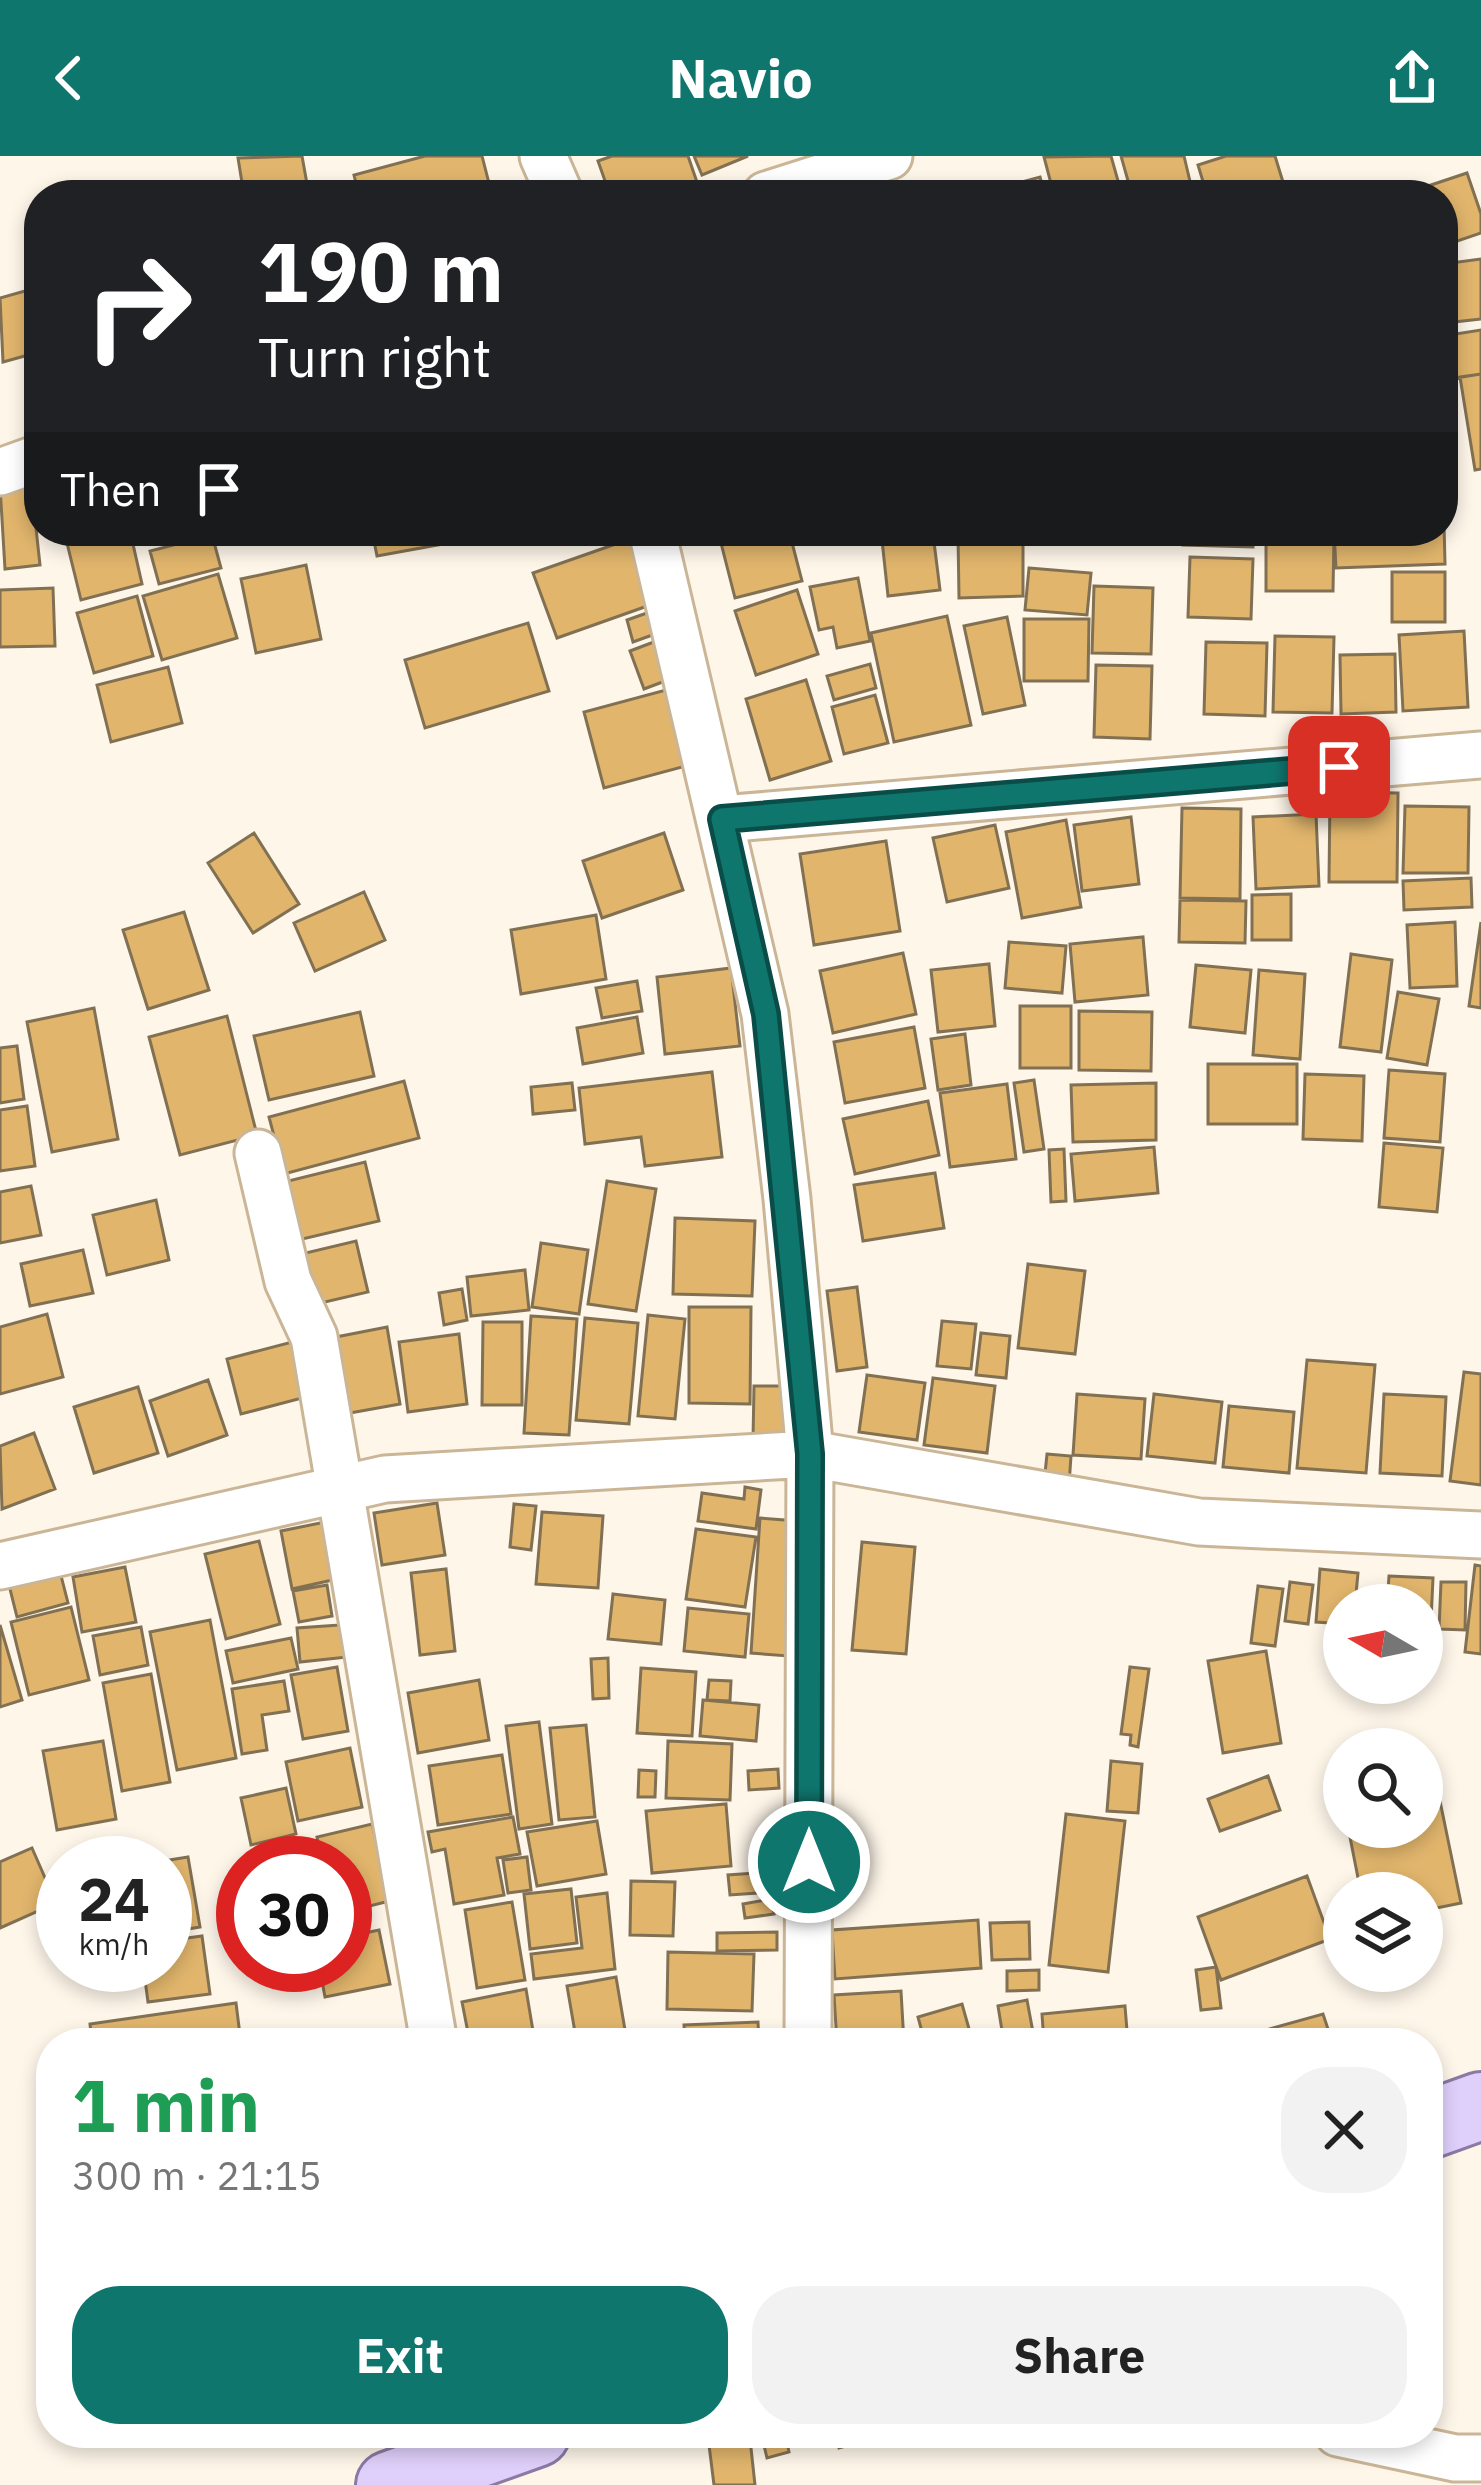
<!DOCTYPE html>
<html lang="en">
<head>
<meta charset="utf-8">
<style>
	body { margin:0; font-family:"IBM Plex Sans",sans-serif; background:#f2f2f2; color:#222; height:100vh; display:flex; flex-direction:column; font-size:45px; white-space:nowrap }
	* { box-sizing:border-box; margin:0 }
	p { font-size:39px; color:#767676 }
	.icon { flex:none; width:66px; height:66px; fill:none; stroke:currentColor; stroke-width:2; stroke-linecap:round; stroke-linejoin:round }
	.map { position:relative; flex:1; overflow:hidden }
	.details { position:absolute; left:36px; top:1872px; width:1407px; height:420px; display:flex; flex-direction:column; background:#fff; border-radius:48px; box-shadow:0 6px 18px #0003 }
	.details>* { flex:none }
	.banner { position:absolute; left:24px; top:24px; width:1434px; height:366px; border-radius:48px; box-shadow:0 6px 18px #0003; background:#202124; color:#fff; overflow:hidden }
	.needle { width:78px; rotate:279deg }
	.buttons { position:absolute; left:1323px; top:1428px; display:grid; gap:24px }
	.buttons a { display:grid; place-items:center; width:120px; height:120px; border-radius:50%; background:#fff; box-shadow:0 6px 18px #0003; font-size:60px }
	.speed { position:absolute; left:36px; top:1680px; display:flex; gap:24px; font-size:60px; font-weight:700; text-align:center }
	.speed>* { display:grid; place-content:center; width:156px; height:156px; border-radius:50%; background:#fff; box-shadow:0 6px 18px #0003; line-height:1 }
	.speed small { font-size:30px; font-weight:400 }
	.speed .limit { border:18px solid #d22; background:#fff; color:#111 }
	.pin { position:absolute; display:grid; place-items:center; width:102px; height:102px; color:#fff; margin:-51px; border-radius:24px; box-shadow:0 6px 18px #0006 }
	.me { position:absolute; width:132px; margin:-66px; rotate:0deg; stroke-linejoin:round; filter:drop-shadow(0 0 9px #0008) }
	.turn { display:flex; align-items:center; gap:42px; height:252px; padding:0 36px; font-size:54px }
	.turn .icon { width:156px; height:156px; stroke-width:2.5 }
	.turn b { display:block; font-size:84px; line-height:102px }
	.then { display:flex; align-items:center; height:114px; padding:0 36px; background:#0003; gap:24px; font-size:45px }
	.round { display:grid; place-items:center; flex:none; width:126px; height:126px; border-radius:48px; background:#f2f2f2 }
	.summary { display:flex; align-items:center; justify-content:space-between; height:204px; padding:0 36px }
	h1 { font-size:72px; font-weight:800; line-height:90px; color:#1e9e55 }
	.action { display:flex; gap:24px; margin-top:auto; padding:24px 36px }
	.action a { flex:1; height:138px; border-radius:48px; background:#0f766e; color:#fff; font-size:48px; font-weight:800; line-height:138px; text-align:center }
	.action a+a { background:#f2f2f2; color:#222 }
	header { display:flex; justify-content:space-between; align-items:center; height:156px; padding:0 36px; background:#0f766e; color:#fff; font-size:54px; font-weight:800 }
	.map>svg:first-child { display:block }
	.building { fill:#e1b56c; stroke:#827053; stroke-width:3 }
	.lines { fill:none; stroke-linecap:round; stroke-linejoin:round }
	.minor-casing { stroke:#cab697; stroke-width:51 }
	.primary-casing { stroke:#8c79a4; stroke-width:72 }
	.minor { stroke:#fff; stroke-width:45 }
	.primary { stroke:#dfd0fb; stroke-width:66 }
	.route-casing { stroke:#0a4d48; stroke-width:30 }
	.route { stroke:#0f766e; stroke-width:21 }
</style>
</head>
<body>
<header><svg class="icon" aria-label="back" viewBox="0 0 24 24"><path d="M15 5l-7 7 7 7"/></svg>Navio<svg class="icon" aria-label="share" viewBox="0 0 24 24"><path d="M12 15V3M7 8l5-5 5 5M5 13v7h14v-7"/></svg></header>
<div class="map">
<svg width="1481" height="2329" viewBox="0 0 1481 2329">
	<rect width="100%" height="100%" fill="#fef6e9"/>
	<path class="building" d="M302 0 309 39H244L238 2Z
		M425 0H482L492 39H359L354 19Z
		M612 0H688L698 29 669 39H610L598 5Z
		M694 0H748L702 19Z
		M1111 0 1122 39H1054L1044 1Z
		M1121 0H1184L1192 34 1132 39Z
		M1226 0H1275L1287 39H1207L1198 9Z
		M1467 17 1481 58V77L1443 90V39L1410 36Z
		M1040 21 1045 39H978V38Z
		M1481 103V163L1445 167 1443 108Z
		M39 131V196L3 206 0 142Z
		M1481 174V218L1443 224V180Z
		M1481 218V313L1475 314 1460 221Z
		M31 326 40 409 5 413 0 330Z
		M1444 367 1445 408 1336 412 1334 375H1443Z
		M113 375H130L142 428 81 444 67 387Z
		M372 375H441L443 388 377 400Z
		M751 375H789L802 425 735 442 720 383Z
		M1097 375H1157L1158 383 1098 388Z
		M1184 375H1254L1253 391 1183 389Z
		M933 378 940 434 888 440 882 384Z
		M1023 378V440L959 442 958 379Z
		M212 379 221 412 159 428 150 395Z
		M1266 381H1334L1333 435H1266Z
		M630 383 653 448 557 482 533 417Z
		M1190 401 1253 403 1251 463 1188 461Z
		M306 409 321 483 256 497 241 423Z
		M1029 412 1091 417 1087 459 1025 454Z
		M1392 416H1445V466H1392Z
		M218 418 237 482 162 504 143 440Z
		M858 422 870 485 837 492 833 471 819 474 810 431Z
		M1094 430 1153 432 1151 498 1092 497Z
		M53 432 55 490 0 491V434Z
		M797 434 818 498 756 519 735 455Z
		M137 440 153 500 94 517 77 457Z
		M647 457 655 478 633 486 627 464Z
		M947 460 971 569 894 586 871 477Z
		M1007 461 1025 549 983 558 964 470Z
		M1024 463H1089L1088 525H1024Z
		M528 467 549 535 425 572 405 504Z
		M1464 475 1468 551 1403 555 1399 479Z
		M1275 480 1334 481 1332 557 1273 556Z
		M659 484 673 522 644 533 630 495Z
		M1206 486 1267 487 1265 560 1204 558Z
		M1395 498 1396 556 1341 558 1340 499Z
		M870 508 876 532 834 544 827 520Z
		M1096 509 1152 510 1150 583 1094 581Z
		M168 511 182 567 111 586 97 529Z
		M806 524 831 605 770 624 746 543Z
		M677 531 697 607 604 632 584 556Z
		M875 539 888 587 844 598 832 551Z
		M1330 636 1398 637 1397 726H1329Z
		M1405 650 1469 651 1468 717H1403Z
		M1182 652 1241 653 1240 743 1180 742Z
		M1316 658 1319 730 1256 733 1253 661Z
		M1131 661 1139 728 1082 735 1074 669Z
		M1066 664 1081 751 1022 762 1006 676Z
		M995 669 1009 732 947 746 933 682Z
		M254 677 299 748 253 777 208 707Z
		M664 677 683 734 602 762 583 705Z
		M886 685 900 775 814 789 800 698Z
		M1471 722 1472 751 1404 754 1403 725Z
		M364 736 385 784 315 815 294 767Z
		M1291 738V784H1252V739Z
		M1180 744 1246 745 1245 787 1179 786Z
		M184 756 209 834 148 853 123 774Z
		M596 759 606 823 521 838 511 774Z
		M1455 766 1457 830 1410 832 1407 769Z
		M1481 766V852L1469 850Z
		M1143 781 1148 839 1075 846 1070 788Z
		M1009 786 1066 790 1062 837 1005 832Z
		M903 797 916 858 833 877 820 815Z
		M1351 798 1392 804 1381 896 1340 891Z
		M989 808 995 870 938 876 931 814Z
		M1196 809 1251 814 1245 877 1190 871Z
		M731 812 740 890 665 898 657 821Z
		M1259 814 1305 818 1300 903 1253 899Z
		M637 825 642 855 602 862 596 832Z
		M1398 836 1439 843 1427 909 1387 902Z
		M1020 850H1071V912H1020Z
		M94 852 118 983 52 996 27 866Z
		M1079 855 1152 856 1151 915 1079 914Z
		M360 856 374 920 269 944 254 880Z
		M227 860 257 979 180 999 149 881Z
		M637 861 643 897 583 908 577 872Z
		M914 871 925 932 845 947 834 886Z
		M965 878 971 929 938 934 931 883Z
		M17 890 24 943 0 947V892Z
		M1208 908H1297V968H1208Z
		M1389 914 1445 918 1440 986 1384 982Z
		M712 916 722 1001 645 1010 641 981 585 988 579 932Z
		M1305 918 1364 920 1362 985 1303 983Z
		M1034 924 1044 993 1024 996 1014 927Z
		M404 925 419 982 284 1018 269 961Z
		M572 927 575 954 533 958 531 931Z
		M1156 927V984L1073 986 1071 929Z
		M1007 928 1016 1003 950 1011 940 937Z
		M928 945 939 999 855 1018 843 963Z
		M27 950 35 1010 0 1015V954Z
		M1384 987 1443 992 1437 1056 1379 1051Z
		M1154 991 1158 1037 1075 1045 1071 998Z
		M1064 993 1066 1045 1051 1046 1049 994Z
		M365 1006 379 1065 294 1085 280 1027Z
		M935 1017 944 1072 863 1085 854 1029Z
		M607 1025 656 1033 636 1155 588 1148Z
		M31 1030 41 1079 0 1087V1036Z
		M156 1044 169 1104 107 1119 93 1059Z
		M675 1062 755 1065 752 1140 673 1138Z
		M356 1085 368 1136 308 1150 297 1099Z
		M541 1087 588 1094 579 1158 532 1151Z
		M83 1094 93 1137 30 1150 21 1108Z
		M1028 1108 1085 1115 1075 1198 1018 1192Z
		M525 1114 529 1154 471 1160 467 1121Z
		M857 1131 867 1211 837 1215 827 1135Z
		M462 1133 467 1164 444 1169 439 1137Z
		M689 1151H751L750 1248 689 1247Z
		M47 1158 63 1221 0 1238V1171Z
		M648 1159 685 1163 675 1263 638 1260Z
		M531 1160 577 1163 569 1279 524 1277Z
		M585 1162 638 1167 629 1268 576 1264Z
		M942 1165 976 1168 971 1213 937 1210Z
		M483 1166H522V1249H482Z
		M387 1171 400 1248 350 1257 336 1181Z
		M981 1177 1010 1180 1006 1222 976 1219Z
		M459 1178 467 1248 408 1256 399 1186Z
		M292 1186 306 1241 241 1258 227 1203Z
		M1307 1204 1375 1209 1366 1317 1297 1312Z
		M1464 1216 1481 1218V1329L1450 1325Z
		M867 1219 925 1227 917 1284 859 1276Z
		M933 1222 995 1230 987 1297 924 1289Z
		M208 1224 227 1279 168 1300 150 1245Z
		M754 1230H792L791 1285 753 1284Z
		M138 1231 158 1297 94 1317 74 1251Z
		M1077 1238 1145 1243 1141 1303 1073 1299Z
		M1154 1238 1222 1246 1215 1307 1147 1300Z
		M1384 1238 1446 1241 1442 1320 1380 1317Z
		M1229 1250 1294 1256 1289 1317 1223 1311Z
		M34 1277 55 1333 2 1353 0 1290Z
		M1047 1298 1071 1300 1069 1329 1044 1327Z
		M745 1331 761 1334 756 1373 698 1365 702 1337 744 1343Z
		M437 1347 445 1399 382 1409 374 1357Z
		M514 1348 536 1350 531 1394 510 1391Z
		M542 1356 603 1360 598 1432 536 1428Z
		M760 1362 797 1365 788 1500 751 1497Z
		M335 1364 346 1421 292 1433 281 1375Z
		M696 1373 756 1381 745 1451 686 1443Z
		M259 1385 280 1468 226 1483 205 1398Z
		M862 1386 915 1391 906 1498 852 1494Z
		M57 1404 68 1447 17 1461 6 1417Z
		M1475 1409 1481 1410V1498L1465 1496Z
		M125 1411 136 1466 82 1476 73 1421Z
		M446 1413 455 1495 420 1499 411 1417Z
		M1320 1413 1358 1417 1355 1449H1344V1468L1316 1466Z
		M1389 1420 1433 1422 1431 1465H1422V1449H1387Z
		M1290 1426 1313 1429 1308 1468 1285 1465Z
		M1441 1426H1466L1465 1474 1439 1473Z
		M327 1429 332 1460 299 1466 293 1435Z
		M1258 1430 1283 1433 1275 1490 1251 1487Z
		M613 1438 665 1444 661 1488 608 1483Z
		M71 1451 89 1524 29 1539 11 1466Z
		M688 1452 749 1458 745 1501 684 1495Z
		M210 1464 236 1602 177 1614 150 1476Z
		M354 1468 357 1500 300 1506 297 1472Z
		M0 1469 22 1544 0 1551Z
		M141 1471 148 1509 100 1519 93 1480Z
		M291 1482 298 1513 233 1527 226 1495Z
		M1266 1495 1281 1587 1223 1597 1208 1505Z
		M608 1502 609 1542 593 1543 591 1503Z
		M337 1511 348 1575 303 1583 291 1519Z
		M1130 1511 1149 1513 1138 1591 1130 1589 1131 1579 1121 1578Z
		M641 1512 696 1516 692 1580 637 1577Z
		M151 1518 170 1626 122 1635 103 1527Z
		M479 1524 489 1584 418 1597 408 1537Z
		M709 1524 731 1525 730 1545 707 1544Z
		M284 1525 289 1555 262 1559 267 1594 242 1598 232 1533Z
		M703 1544 759 1549 756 1585 700 1580Z
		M539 1566 552 1668 519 1673 506 1570Z
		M586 1569 595 1661 559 1664 550 1572Z
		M103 1585 116 1663 57 1674 43 1595Z
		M668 1585 732 1588 730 1644 666 1642Z
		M350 1592 362 1651 298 1665 286 1606Z
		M502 1599 511 1658 438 1669 429 1610Z
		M1111 1605 1142 1608 1138 1657 1107 1655Z
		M1433 1611 1461 1747 1422 1755V1737H1361L1348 1671H1422V1614Z
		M778 1613 779 1632 749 1634 748 1615Z
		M639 1614 656 1615 655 1641H638Z
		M1268 1620 1280 1654 1220 1675 1208 1643Z
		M286 1632 296 1678 251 1689 241 1642Z
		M726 1648 731 1710 652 1717 646 1655Z
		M1066 1658 1125 1665 1108 1816 1049 1809Z
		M513 1661 520 1698 497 1702 504 1739 454 1748 445 1693 432 1696 428 1676Z
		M597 1665 606 1718 537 1730 527 1676Z
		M372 1668 390 1745 345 1756V1707H323L317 1681Z
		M32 1692 56 1747 0 1772V1706Z
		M188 1701 200 1771 165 1777V1707H151Z
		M527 1701 531 1734 508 1737 503 1704Z
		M755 1717 757 1737 730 1739 728 1719Z
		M1307 1720 1330 1783 1221 1824 1198 1761Z
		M631 1725 675 1726 673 1780 630 1779Z
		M571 1733 577 1787 530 1793 524 1738Z
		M607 1737 615 1813 534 1823 531 1798 582 1792 576 1741Z
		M771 1743 774 1758 745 1762 743 1748Z
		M512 1746 525 1824 477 1832 465 1754Z
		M978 1764 981 1812 835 1823 832 1774Z
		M1029 1766 1030 1803 992 1804 990 1767Z
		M379 1774 390 1828 325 1841 319 1809H345V1781Z
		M777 1776V1794L717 1795V1777Z
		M202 1780 210 1838 148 1846 143 1809H165V1785Z
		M668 1796 754 1798 752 1855 667 1853Z
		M1216 1811 1221 1852 1201 1854 1196 1814Z
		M1039 1814V1834L1007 1835V1815Z
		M616 1821 625 1874 576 1882 567 1830Z
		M526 1833 535 1887H470L462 1846Z
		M901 1835 904 1887H837L834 1839Z
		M1027 1844 1035 1887H1004L998 1850Z
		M236 1847 241 1887H92L90 1868Z
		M962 1848 973 1887H925L918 1861Z
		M1125 1850 1128 1887H1044L1042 1858Z
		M1323 1858 1328 1873 1257 1887 1255 1877Z
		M758 1866 759 1887H685L684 1869Z
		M761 2277H785L789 2296 767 2302Z
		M835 2277H893L839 2292Z
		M750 2283 755 2329H714L709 2289Z"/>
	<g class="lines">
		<defs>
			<path id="minor" d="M543 0 560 39
				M766 39 889 0
				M0 316 39 302
				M652 375 765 858 787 1043 810 1298 808 1887
				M722 663 1481 599
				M258 997 288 1125 314 1181 434 1887
				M0 1410 385 1323 810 1298 1199 1366 1481 1379
				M1338 2277 1455 2302H1481"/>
			<path id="primary" d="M1428 1969 1481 1950
				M390 2329 536 2277"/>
		</defs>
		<use href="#minor" class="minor-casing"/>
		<use href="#primary" class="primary-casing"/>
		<use href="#minor" class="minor"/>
		<use href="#primary" class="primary"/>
	</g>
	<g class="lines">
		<defs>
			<path id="route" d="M809 1706 810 1298 766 858 722 663 1339 611"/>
		</defs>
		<use href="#route" class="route-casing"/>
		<use href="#route" class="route"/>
	</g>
</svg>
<div class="buttons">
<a><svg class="needle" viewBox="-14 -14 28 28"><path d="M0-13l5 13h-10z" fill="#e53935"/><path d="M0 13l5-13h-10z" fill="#767676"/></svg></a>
<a><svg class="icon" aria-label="search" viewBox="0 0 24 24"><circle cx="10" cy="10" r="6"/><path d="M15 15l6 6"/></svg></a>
<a><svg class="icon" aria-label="layers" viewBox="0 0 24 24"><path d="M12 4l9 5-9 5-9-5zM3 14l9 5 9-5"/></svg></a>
</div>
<div class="speed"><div>24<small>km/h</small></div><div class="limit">30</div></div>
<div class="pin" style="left:1339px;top:611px;background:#d93025"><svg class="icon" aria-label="arrive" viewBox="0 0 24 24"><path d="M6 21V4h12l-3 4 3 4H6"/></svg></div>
<svg class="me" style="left:809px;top:1706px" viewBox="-20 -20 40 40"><circle r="17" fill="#0f766e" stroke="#fff" stroke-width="3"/><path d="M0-11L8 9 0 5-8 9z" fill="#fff"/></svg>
<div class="banner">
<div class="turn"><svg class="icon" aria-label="right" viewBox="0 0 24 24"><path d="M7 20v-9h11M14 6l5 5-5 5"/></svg><div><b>190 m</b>Turn right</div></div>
<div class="then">Then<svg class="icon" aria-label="arrive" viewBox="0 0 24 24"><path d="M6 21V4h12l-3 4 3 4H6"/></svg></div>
</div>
<section class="details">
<div class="summary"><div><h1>1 min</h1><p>300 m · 21:15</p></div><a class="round"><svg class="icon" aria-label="close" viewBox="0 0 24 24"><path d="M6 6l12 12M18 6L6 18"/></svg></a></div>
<div class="action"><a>Exit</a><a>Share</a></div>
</section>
</div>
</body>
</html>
